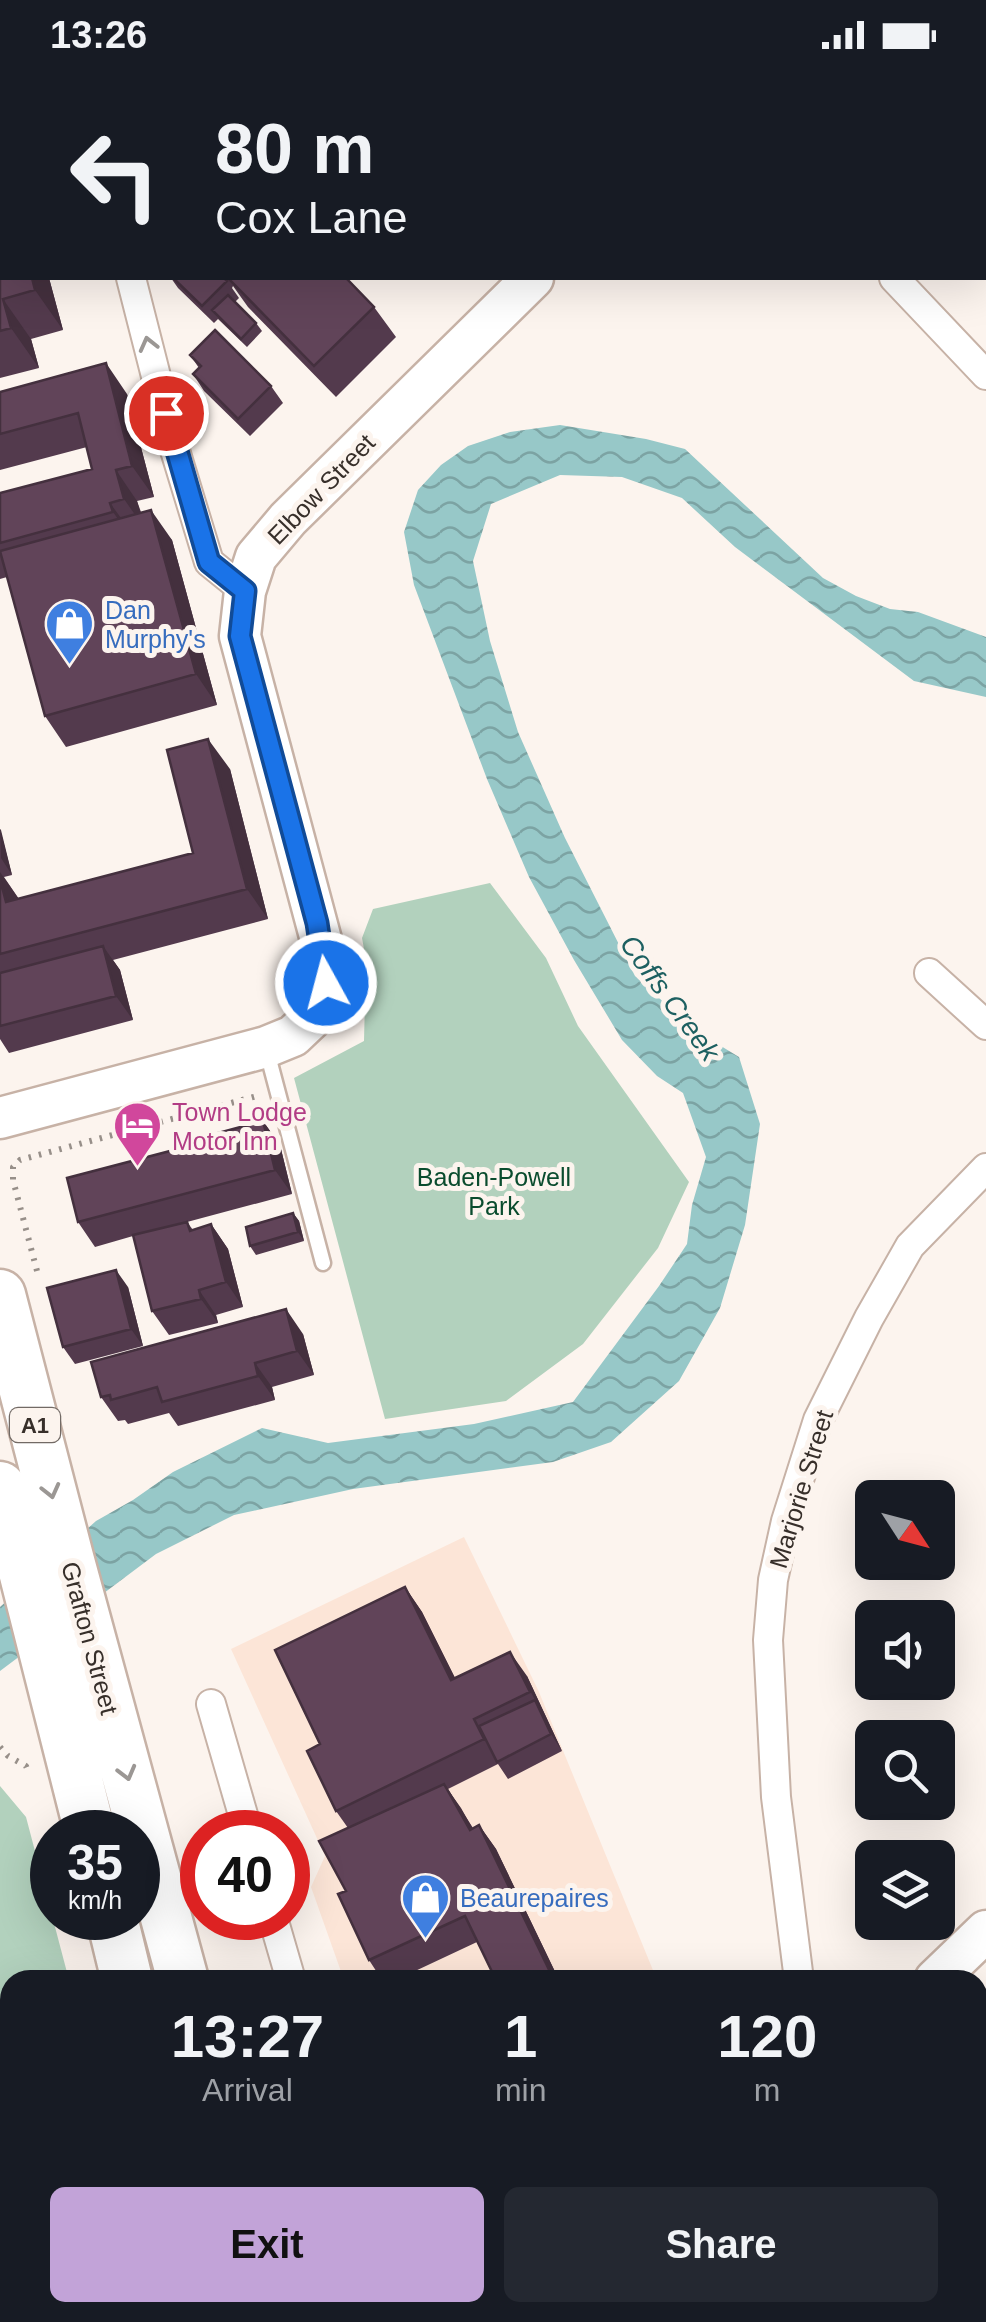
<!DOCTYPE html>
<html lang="en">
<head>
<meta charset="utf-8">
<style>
	body { margin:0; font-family:Arial,sans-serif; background:#242831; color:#f1f3f6; height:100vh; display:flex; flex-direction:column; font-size:38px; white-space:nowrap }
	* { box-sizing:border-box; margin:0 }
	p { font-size:32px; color:#9ea1a6 }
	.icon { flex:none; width:55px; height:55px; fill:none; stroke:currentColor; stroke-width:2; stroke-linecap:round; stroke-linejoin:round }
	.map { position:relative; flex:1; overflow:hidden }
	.details { position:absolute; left:0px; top:1900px; width:988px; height:352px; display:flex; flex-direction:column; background:#171b24; border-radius:30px 30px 0 0; box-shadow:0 10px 40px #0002 }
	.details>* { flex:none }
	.banner { position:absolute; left:0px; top:0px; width:988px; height:210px; box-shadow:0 10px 40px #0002; background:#171b24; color:#f1f3f6; overflow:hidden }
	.needle { width:65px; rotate:126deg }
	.fabs { position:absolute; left:855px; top:1410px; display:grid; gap:20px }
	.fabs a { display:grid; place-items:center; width:100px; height:100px; border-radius:15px; background:#171b24; box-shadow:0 10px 40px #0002; font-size:50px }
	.speed { position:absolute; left:30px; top:1740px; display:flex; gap:20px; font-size:50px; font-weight:700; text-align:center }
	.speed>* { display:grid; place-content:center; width:130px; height:130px; border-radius:50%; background:#171b24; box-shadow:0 10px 40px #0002; line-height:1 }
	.speed small { font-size:25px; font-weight:400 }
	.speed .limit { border:15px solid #d22; background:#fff; color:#111 }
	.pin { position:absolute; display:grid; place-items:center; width:85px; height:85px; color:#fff; margin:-42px; border:5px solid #fff; border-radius:50%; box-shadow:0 2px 10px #0007 }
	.me { position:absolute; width:110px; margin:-55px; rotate:353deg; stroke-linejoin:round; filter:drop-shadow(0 0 8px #0008) }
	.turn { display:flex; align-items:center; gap:35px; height:210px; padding:0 50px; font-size:45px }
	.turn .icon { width:130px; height:130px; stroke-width:2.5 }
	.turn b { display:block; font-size:70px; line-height:85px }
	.eta { display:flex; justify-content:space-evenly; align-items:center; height:170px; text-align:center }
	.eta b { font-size:60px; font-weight:700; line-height:70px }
	.cta { display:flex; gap:20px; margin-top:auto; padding:20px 50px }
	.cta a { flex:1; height:115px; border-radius:15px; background:#c2a3d8; color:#111; font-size:40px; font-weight:700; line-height:115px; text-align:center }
	.cta a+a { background:#242831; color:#f1f3f6 }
	.status { display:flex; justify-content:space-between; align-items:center; height:70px; padding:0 50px; background:#171b24; direction:ltr }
	.status svg { height:28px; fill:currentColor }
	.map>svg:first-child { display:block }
	.built { fill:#fce5d7 }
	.green { fill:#b2d1bd }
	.water { fill:url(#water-waves) }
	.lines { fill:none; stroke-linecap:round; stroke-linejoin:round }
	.lane-casing { stroke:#c7b2a6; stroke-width:19 }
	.street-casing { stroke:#c7b2a6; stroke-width:32 }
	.secondary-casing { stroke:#c7b2a6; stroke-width:45 }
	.highway-casing { stroke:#c7b2a6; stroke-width:55 }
	.path { stroke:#978f89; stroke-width:6; stroke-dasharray:2.5 8; stroke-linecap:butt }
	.lane { stroke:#fff; stroke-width:14 }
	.street { stroke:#fff; stroke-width:28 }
	.secondary { stroke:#fff; stroke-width:40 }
	.highway { stroke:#fff; stroke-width:50 }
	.wall { fill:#533a4d }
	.shaded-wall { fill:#44303e }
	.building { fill:#614459; stroke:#44303e; stroke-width:2.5 }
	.oneway { stroke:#9b9794 }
	.route-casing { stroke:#114b97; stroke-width:25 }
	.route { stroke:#1a73e8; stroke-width:18 }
	.labels { text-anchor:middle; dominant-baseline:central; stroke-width:10; stroke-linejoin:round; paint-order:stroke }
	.shield { fill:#fcf4ee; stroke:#726a65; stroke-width:2.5 }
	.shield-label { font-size:22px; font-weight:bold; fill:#372f2a }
	.street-label { font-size:25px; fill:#372f2a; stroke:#fcf4ee }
	.shop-label { font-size:25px; fill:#366cbe; stroke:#fcf4ee; text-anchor:start }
	.hotel-label { font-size:25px; fill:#b23c85; stroke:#fcf4ee; text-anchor:start }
	.park-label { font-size:25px; fill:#0a4c2e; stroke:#fcf4ee }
	.water-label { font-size:28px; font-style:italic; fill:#1d6061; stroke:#fcf4ee }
</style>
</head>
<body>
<div class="status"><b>13:26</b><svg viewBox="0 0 49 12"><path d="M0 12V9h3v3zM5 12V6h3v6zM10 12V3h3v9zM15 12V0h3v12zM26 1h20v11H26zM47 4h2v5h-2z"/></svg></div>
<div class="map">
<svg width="986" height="2252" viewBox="0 0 986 2252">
	<defs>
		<pattern id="water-waves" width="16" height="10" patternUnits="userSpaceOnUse" patternTransform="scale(2.5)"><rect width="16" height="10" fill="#97c8c8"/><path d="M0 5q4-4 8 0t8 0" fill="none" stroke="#7ca3a3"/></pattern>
	</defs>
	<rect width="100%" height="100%" fill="#fcf4ee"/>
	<path class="built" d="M464 1467 539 1622 657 1910H344L311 1817 325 1786 231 1579Z"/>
	<path class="green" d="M490 813 546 888 578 956 689 1112 658 1178 583 1274 506 1331 385 1349 294 1008 364 971 366 890 362 868 373 839Z
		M0 1716 26 1747 69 1910H10V2242L135 2243 136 2252H0Z"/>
	<path class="water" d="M560 355 646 369 685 379 823 508 856 526 890 539 918 542 986 567V627L914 611 735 477 682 428 622 407 560 405 491 434 473 491 490 571 518 662 565 768 635 906 693 959 739 987 760 1054 745 1155 720 1238 679 1311 611 1372 553 1392 353 1419 234 1445 156 1484 0 1601V1537L96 1451 133 1430 173 1402 262 1358 328 1373 474 1354 573 1332 659 1216 687 1174 692 1135 706 1087 683 1023 657 1006 622 970 574 890 529 807 487 709 414 515 404 462 418 420 441 395 468 376 510 362Z"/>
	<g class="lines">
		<defs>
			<path id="lane" d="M266 978 323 1193
				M0 2037 10 2049
				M0 2156H10
				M26 2252 27 2242"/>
			<path id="street" d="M77 0 78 2
				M985 151 986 150
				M131 208 174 377 209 492 245 521
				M894 208 986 305
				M929 903 986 955
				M211 1634 248 1762
				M273 1848 291 1910
				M799 1910 776 1727 768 1570 773 1510 786 1451 818 1350 869 1248 910 1176 986 1098"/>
			<path id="secondary" d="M635 0V2
				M0 1048 266 977 293 966 312 948 325 913 321 870 240 566 245 521 256 487 288 449 533 208
				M935 1910 986 1861"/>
			<path id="highway" d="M0 1225 68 1487 183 1910
				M0 1417 25 1505 90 1762
				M112 1848 127 1910
				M189 2242 190 2252
				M251 2242 252 2252"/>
		</defs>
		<use href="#lane" class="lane-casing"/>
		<use href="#street" class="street-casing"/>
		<use href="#secondary" class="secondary-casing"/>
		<use href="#highway" class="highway-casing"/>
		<path class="path" d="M37 1201 13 1110V1097L20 1090 257 1026
			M0 1677 8 1686 26 1696 28 1701
			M49 1776 52 1791"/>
		<use href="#lane" class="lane"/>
		<use href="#street" class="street"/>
		<use href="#secondary" class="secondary"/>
		<use href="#highway" class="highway"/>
	</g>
	<path class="wall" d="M0 0H28L29 2H2V97L0 98Z
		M0 133 49 208 63 260 31 269 39 298 0 308Z
		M171 208H346L374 237 396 267 336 327 248 237 233 216 232 218 239 228 235 232 256 253 262 261 247 277 218 249 214 253 178 218Z
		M190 285 271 316 283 333 250 366 204 321 193 304 199 298Z
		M0 322 127 324 154 427 137 431 141 442 172 470 217 635 66 677 45 646 7 507 0 509V423L92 399 87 377 0 400Z
		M230 699 268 849 113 890 120 900 133 950 9 983 0 969V759L12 805 4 807 19 829 193 783Z
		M263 1051 280 1075 292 1124 187 1152 193 1160 211 1154 228 1179 243 1237 216 1245 218 1253 169 1265 152 1241 133 1166 95 1177 78 1152Z
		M293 1143 299 1151 304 1171 256 1185 250 1176Z
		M128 1217 143 1276 75 1294 63 1277Z
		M303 1264 314 1305 272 1317 275 1330 178 1356 169 1343 128 1354 125 1350 118 1351 101 1327Z
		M405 1517 422 1542 455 1608 527 1606 562 1681 508 1709 498 1694 448 1719 473 1758 479 1755 496 1779 559 1910H496L477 1872 396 1910H382L369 1890 346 1821 348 1758 336 1741 320 1674Z"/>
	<path class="shaded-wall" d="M15 0H28L29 2H16Z
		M32 208H49L63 260 35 220Z
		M3 229 31 269 39 298 11 258Z
		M106 293 127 324 154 427 132 396Z
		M116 400 137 431 145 459 124 429Z
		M110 433 132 463 135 473 113 442Z
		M151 440 172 470 217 635 196 604Z
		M208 669 230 699 268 849 247 819Z
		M0 759 1 760 12 805 1 788Z
		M0 802 18 828 27 863 6 832 0 809Z
		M103 876 120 900 133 950 116 926Z
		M263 1051 280 1075 292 1124 275 1100Z
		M293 1143 299 1151 304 1171 298 1162Z
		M211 1154 228 1179 243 1237 226 1212Z
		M116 1200 128 1217 143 1276 131 1259Z
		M199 1220 216 1245 218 1253 201 1229Z
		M286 1239 303 1264 314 1305 297 1281Z
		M255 1293 272 1317 275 1330 258 1306Z
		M405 1517 422 1542 468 1634 451 1610Z
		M510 1582 527 1606 562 1681 551 1664 535 1630Z
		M444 1714 461 1738 487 1784 470 1760Z
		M479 1755 496 1779 559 1910H554Z"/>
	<path class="building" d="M0 0H15L16 2H2V61L0 62Z
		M100 0H141L144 2H98Z
		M0 133H2V208H32L35 220 3 229 11 258 0 261Z
		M173 208H224L227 211 202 236Z
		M228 208H346L374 237 314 296Z
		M228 225 256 253 241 269 212 240Z
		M215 260 271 316 238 349 193 304 201 296 190 285Z
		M106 293 132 396 116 400 124 429 110 433 113 442 0 473V423L92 399 78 343 0 364V322Z
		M151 440 196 604 45 646 0 481Z
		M208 669 247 819 0 884V809L6 832 193 783 167 680Z
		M103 876 116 926 0 956V903Z
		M263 1051 275 1100 78 1152 67 1108 212 1070 211 1065Z
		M293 1143 298 1162 250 1176 246 1157Z
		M187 1152 190 1161 211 1154 226 1212 199 1220 201 1229 152 1241 133 1165Z
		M116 1200 131 1259 63 1277 47 1218Z
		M286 1239 297 1281 255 1293 258 1306 162 1332 157 1317 111 1330 110 1325 101 1327 91 1292Z
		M405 1517 451 1610 510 1582 530 1622 474 1649 484 1669 336 1741 307 1681 320 1674 275 1580Z
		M535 1630 551 1664 497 1692 479 1656Z
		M444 1714 470 1760 479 1755 554 1910H496L465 1846 369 1890 338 1824 346 1821 319 1771Z"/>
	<defs><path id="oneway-chevron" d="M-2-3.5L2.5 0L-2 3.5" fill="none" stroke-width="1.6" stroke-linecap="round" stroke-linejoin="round" transform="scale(2.5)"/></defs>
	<g class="oneway">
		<use href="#oneway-chevron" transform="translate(148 274) rotate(-104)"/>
		<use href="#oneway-chevron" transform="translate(51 1421) rotate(76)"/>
		<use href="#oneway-chevron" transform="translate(127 1703) rotate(75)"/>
	</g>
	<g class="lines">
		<defs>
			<path id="route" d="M166 343 209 492 245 521 240 566 317 853 326 913"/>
		</defs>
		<use href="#route" class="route-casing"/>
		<use href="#route" class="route"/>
	</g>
	<defs>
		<symbol id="shop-pin" viewBox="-11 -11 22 30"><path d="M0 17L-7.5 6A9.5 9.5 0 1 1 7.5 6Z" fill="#3f7fe0" stroke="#fcf4ee"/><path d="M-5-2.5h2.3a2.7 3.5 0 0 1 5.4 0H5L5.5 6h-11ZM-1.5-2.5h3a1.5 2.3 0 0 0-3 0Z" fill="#fff"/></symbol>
		<symbol id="hotel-pin" viewBox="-11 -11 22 30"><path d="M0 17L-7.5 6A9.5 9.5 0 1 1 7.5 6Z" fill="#d1479c" stroke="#fcf4ee"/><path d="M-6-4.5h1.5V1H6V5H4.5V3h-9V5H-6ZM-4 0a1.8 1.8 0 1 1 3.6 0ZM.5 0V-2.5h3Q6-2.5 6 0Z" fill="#fff"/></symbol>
	</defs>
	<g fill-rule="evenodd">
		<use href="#shop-pin" x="42" y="526" width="55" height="75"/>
		<use href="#hotel-pin" x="110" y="1028" width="55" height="75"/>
		<use href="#shop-pin" x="398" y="1800" width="55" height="75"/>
	</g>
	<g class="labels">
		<rect class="shield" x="10" y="1338" width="50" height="34" rx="8"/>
		<g class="shield-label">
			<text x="35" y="1355">A1</text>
		</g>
		<g class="street-label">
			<text transform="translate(321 419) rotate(-46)">Elbow Street</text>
			<text transform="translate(801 1419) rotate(-73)">Marjorie Street</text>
			<text transform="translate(90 1568) rotate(75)">Grafton Street</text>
		</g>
		<g class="shop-label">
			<text x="105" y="540">Dan<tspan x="105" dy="29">Murphy's</tspan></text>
			<text x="460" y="1828">Beaurepaires</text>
		</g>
		<g class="hotel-label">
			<text x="172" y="1042">Town Lodge<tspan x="172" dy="29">Motor Inn</tspan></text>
		</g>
		<g class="park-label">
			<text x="494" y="1107">Baden-Powell<tspan x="494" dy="29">Park</tspan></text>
		</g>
		<g class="water-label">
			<text transform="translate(670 928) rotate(54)">Coffs Creek</text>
		</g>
	</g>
</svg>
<div class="fabs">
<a><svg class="needle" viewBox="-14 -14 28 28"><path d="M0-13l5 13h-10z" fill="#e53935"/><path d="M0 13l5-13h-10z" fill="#9ea1a6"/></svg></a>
<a><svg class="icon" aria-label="sound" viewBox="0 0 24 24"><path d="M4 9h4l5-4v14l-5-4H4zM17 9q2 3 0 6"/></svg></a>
<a><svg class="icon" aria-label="search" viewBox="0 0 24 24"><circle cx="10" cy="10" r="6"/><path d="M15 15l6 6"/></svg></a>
<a><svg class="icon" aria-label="layers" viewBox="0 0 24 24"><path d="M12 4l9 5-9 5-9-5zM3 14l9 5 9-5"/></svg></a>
</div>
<div class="speed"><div>35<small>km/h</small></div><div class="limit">40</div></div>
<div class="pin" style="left:166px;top:343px;background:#d93025"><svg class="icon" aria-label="arrive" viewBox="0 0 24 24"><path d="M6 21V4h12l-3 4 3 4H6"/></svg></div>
<svg class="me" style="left:326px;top:913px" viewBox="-20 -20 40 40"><circle r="17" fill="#1a73e8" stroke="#fff" stroke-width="3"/><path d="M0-11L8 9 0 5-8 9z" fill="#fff"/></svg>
<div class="banner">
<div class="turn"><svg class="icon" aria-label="left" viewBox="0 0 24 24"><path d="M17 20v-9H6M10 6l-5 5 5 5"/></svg><div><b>80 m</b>Cox Lane</div></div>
</div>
<section class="details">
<div class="eta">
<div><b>13:27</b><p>Arrival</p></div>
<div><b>1</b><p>min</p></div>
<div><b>120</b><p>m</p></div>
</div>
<div class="cta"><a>Exit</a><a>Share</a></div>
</section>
</div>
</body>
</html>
